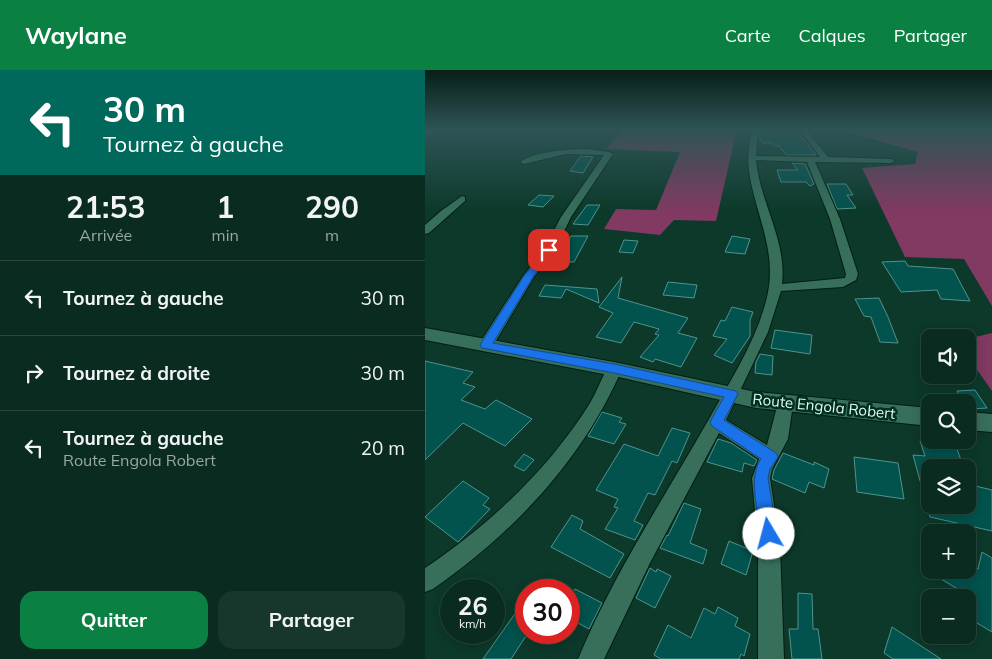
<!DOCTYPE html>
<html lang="fr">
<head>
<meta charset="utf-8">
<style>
	body { margin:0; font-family:Mulish,sans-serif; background:#17372d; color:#f1f3f6; height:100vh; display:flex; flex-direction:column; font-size:19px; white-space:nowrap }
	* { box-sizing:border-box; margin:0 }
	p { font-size:16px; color:#99a7a5 }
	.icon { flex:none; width:28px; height:28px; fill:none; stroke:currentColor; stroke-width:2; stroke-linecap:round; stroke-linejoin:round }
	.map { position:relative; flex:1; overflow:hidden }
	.panel { display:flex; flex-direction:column; background:#092b20; width:425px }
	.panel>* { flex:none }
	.guide { background:#00695c; color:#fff; overflow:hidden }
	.fabs { position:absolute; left:496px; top:259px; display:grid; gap:10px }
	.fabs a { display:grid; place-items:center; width:55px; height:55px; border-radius:10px; background:#092b20; box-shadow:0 2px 12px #0003,0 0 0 1px #29473e; font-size:25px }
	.speed { position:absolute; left:15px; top:509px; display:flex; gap:10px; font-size:25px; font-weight:700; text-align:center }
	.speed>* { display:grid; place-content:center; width:65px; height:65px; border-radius:50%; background:#092b20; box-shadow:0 2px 12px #0003,0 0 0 1px #29473e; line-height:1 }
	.speed small { font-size:12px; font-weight:400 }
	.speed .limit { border:8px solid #d22; background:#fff; color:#111 }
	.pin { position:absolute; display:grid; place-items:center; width:42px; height:42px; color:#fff; margin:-21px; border-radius:10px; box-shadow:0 2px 8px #0006 }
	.me { position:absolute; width:55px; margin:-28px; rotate:352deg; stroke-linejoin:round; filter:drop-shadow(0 0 4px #0008) }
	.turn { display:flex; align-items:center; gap:18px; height:105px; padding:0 20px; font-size:22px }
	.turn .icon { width:65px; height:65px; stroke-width:2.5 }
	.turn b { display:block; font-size:35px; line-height:42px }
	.eta { display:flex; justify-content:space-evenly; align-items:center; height:85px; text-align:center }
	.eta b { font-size:30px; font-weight:700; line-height:35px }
	.cta { display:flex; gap:10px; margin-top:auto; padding:10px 20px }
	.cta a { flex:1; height:58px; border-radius:15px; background:#0b8043; color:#fff; font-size:20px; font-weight:700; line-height:58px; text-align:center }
	.cta a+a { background:#17372d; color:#f1f3f6 }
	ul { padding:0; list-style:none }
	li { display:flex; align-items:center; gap:15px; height:75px; padding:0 20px; border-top:1px solid #29473e }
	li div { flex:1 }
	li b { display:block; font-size:19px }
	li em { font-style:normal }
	header { display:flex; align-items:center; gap:30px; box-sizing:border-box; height:70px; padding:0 25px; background:#0b8043; color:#fff }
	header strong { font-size:24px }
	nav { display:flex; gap:28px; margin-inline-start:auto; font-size:18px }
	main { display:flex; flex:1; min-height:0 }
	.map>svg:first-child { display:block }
	.green { fill:#823962 }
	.building { fill:#02524d; stroke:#51938d }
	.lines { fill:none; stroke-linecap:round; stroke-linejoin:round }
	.minor-casing { stroke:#011e14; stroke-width:2 }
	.tertiary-casing { stroke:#011e14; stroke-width:2 }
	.minor { fill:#376f5b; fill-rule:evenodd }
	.tertiary { fill:#376f5b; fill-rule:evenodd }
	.route { fill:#1a73e8; stroke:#114b97 }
	.labels { text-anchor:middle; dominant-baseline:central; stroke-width:5; stroke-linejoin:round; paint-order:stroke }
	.street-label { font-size:15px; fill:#dffbef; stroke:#002e21 }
</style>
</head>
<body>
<header>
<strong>Waylane</strong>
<nav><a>Carte</a><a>Calques</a><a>Partager</a></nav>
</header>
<main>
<section class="panel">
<div class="guide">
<div class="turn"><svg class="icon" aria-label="left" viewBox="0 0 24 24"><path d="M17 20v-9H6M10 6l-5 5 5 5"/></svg><div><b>30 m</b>Tournez à gauche</div></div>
</div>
<div class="eta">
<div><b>21:53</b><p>Arrivée</p></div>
<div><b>1</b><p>min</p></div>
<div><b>290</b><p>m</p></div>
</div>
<ul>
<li><svg class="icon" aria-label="left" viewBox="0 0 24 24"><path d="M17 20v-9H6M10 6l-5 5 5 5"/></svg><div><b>Tournez à gauche</b></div><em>30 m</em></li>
<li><svg class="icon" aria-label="right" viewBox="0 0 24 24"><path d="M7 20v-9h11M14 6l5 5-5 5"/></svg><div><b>Tournez à droite</b></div><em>30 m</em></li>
<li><svg class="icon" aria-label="left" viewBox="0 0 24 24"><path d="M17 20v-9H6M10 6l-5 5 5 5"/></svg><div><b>Tournez à gauche</b><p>Route Engola Robert</p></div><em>20 m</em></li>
</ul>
<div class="cta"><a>Quitter</a><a>Partager</a></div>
</section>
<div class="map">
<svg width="567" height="589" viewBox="0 0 567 589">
	<rect width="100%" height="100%" fill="#0c392a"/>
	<path class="green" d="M200 59H312L291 151 249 150 235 165 179 159 191 139 231 140 255 82 181 79Z
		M413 59H567V236L539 189 480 187 437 98 490 94 493 82Z
		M567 263V321L543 287 542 269Z"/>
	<path class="building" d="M371 60 391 85H361L354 76H349L347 73H337L334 66 335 61Z
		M156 86 168 87 158 103 145 101Z
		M367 93 380 94 389 114 385 116 381 112H356L352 100H373Z
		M402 114H421L428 125H422L431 138 412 139Z
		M114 125 129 126 118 137 103 135Z
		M162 135H175L163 155 148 154Z
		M146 166H163L149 192H130Z
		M307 166 325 169 320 184 300 182Z
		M199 170 213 171 208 183 194 182Z
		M480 191 483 196 528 199 545 231 516 229 512 220 476 222 457 192Z
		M197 207 193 228 263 248 253 263 272 268 256 297 230 289 228 292 215 287 234 265 230 264 234 259 209 252 196 273 171 267 188 243 174 237Z
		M243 212 272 215 269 228 238 225Z
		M120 215 172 219 174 233 141 219 136 228 114 226Z
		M454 228 463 247 473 273 455 272 446 247 439 246 430 229Z
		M307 237 328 242 325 250V266L307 293 289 285 302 269 288 266 296 250 300 251Z
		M350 260 387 265 385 284 346 278Z
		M335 284 348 286 347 305 330 303 331 292Z
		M0 291 48 302 38 313 50 317 36 330 60 339 71 330 107 349 80 376 38 353 0 390Z
		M550 320 562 338 543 339 542 332H539L532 321Z
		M177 342 197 348 194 352 201 354 189 374 163 366Z
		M247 358 265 363 252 393 247 391 230 425 223 423 209 451 218 455 210 470 180 459 193 438 189 437 193 429 171 420 199 374 233 386Z
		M293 369 306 373 332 390 329 396 319 393 317 402 282 392Z
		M495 371 530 374 539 398H505L504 435H542V414L567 420V461L505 447 488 385 500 386Z
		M358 383 389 395V392L404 399 399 418 384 412 380 423 347 409 349 400Z
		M99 384 109 390 99 401 89 396Z
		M429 387 473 393 479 429 432 422Z
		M38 411 64 428 58 435 65 439 33 472 0 447Z
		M259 433 276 439 265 473 282 480 278 494 235 478 242 465 243 466Z
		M147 445 158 451 155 459 199 484 185 508 126 477Z
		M304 471 328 481 321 505 296 494Z
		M557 482 567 488V562L542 547 546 527 501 500H542V493L553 499Z
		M225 498 231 502 232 499 246 506 230 538 211 528Z
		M150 519 177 533 164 559 144 548V529Z
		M373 523 387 524 388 559H393L397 589H367L364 559H373Z
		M293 537 313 548 310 556 325 564 319 586 316 584 314 589H236L229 585 243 555 266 568 279 538 290 544Z
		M94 538 101 543V566L86 589H58Z
		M467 557 516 589H468L459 583Z"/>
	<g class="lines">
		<defs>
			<path id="minor" d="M327 59H333L331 86 395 87 374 59H381L403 87 466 89 470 91 466 93 390 92 415 149 433 204 431 210 418 217 356 221 343 262 301 350 342 375 354 329 360 327 366 329 368 334 363 369 347 399 345 408 355 475 359 589H333V475L327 408 334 389 294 363 225 493 179 589H153C188 505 239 428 284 349 305 311 332 270 342 227 353 181 330 144 324 101 322 87 324 74 327 59ZM331 90 382 92 405 149 421 204 420 208 357 214C362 170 335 133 331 90Z
				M162 79 184 82 188 84 146 147 130 180 109 207 66 279H56L54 275 56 271 98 206 119 179 136 147 179 85 141 84 99 94 95 92C110 81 144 79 162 79Z
				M37 126 40 127V131L4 163 0 164V155L16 141Z
				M189 293 194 295 197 299C157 391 89 462 8 519L0 522V498C64 455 124 399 165 333 172 321 177 307 184 295Z"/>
			<path id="tertiary" d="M14 59 13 61 0 66V60Z
				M0 258 189 292 331 322 505 338V356L331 338 189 306 0 270Z
				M542 342 567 344V362L542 360Z"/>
		</defs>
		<use href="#minor" class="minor-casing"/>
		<use href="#tertiary" class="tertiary-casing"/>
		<use href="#minor" class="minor"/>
		<use href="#tertiary" class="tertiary"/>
	</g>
	<linearGradient id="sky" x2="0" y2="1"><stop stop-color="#071f17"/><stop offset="0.42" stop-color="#2e5455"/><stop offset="1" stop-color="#2e5455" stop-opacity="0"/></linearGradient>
	<rect width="567" height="142" fill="url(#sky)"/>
	<path class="route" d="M121 178 128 180 108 207 68 273 189 294 311 321 313 324 299 350 351 383 353 387 345 399 343 408 352 464 349 469 344 472 338 469 336 464C333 443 323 406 336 389L287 356 285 352 299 327 189 303 57 278 55 275 99 206Z"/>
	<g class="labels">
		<g class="street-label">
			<text transform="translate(399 336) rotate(6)">Route Engola Robert</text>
		</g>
	</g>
</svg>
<div class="fabs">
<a><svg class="icon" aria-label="sound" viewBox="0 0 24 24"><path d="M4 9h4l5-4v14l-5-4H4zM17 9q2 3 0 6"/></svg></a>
<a><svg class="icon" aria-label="search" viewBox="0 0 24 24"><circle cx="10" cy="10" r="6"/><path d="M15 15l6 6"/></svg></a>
<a><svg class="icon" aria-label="layers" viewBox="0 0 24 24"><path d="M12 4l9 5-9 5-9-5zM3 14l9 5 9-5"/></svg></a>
<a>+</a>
<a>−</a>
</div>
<div class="speed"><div>26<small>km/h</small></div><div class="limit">30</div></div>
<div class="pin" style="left:124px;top:180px;background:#d93025"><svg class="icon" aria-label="arrive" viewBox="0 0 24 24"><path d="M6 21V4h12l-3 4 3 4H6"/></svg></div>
<svg class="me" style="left:344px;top:464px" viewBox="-20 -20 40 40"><circle r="19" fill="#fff"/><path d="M0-13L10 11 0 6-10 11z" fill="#1a73e8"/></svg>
</div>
</main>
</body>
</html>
